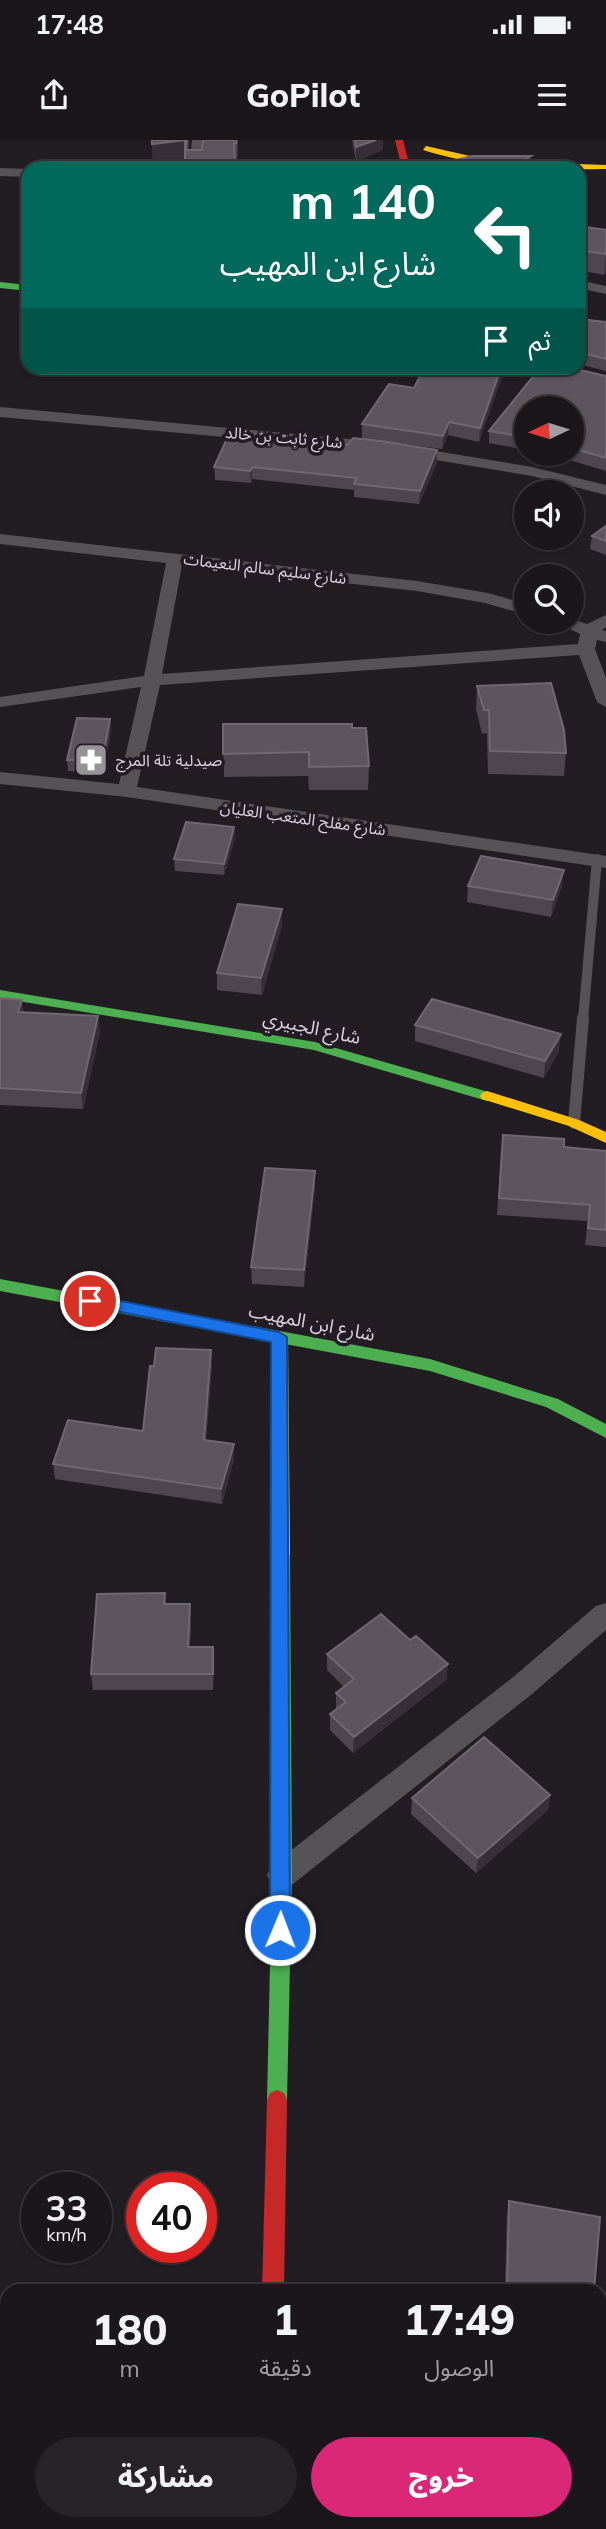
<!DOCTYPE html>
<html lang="ar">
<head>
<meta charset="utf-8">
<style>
	body { margin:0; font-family:Mulish,"Noto Sans Arabic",sans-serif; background:#272327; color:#f1f3f6; direction:rtl; height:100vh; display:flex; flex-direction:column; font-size:26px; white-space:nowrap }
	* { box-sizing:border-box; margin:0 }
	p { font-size:23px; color:#9f9fa2 }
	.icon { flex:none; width:38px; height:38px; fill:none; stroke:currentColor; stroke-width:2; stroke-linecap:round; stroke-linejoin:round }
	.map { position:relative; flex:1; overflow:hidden; direction:ltr }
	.sheet { position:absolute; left:0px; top:2144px; width:607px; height:247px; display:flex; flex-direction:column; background:#1a161a; border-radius:21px 21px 0 0; box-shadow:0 2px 5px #0004,0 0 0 2px #383539; direction:rtl }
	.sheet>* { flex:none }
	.top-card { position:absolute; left:21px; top:21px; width:565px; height:214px; border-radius:21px; box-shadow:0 2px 5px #0004,0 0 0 2px #383539; direction:rtl; background:#00695c; color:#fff; overflow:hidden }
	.needle { width:46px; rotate:266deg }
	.tools { position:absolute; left:514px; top:256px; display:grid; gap:14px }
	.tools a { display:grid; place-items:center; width:70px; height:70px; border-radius:50%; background:#1a161a; box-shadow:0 2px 5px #0004,0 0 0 2px #383539; font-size:35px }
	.speed { position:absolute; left:21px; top:2032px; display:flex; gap:14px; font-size:35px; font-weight:700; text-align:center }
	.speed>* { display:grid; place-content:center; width:91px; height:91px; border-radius:50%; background:#1a161a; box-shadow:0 2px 5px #0004,0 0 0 2px #383539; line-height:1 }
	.speed small { font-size:18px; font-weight:400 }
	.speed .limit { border:10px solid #d22; background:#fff; color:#111 }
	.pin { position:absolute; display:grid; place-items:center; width:60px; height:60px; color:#fff; margin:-30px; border:4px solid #fff; border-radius:50%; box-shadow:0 2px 7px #0007 }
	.me { position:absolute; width:77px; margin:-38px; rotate:1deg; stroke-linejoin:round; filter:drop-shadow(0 0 5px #0008) }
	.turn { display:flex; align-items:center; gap:24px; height:147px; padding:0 35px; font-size:32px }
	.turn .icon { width:91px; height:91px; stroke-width:2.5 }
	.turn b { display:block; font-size:49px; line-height:60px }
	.then { display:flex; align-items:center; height:66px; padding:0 35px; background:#0003; gap:14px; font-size:26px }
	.eta { display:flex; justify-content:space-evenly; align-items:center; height:119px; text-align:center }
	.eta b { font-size:42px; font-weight:800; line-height:49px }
	.primary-button { display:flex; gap:14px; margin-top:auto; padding:14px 35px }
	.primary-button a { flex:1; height:80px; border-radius:42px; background:#db2777; color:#fff; font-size:28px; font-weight:800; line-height:80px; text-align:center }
	.primary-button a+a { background:#272327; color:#f1f3f6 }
	.status { display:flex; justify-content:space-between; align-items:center; height:49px; padding:0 35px; background:#1a161a; direction:ltr }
	.status svg { height:19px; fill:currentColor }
	header { display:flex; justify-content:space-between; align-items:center; height:91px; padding:0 35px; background:#1a161a; font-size:32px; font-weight:800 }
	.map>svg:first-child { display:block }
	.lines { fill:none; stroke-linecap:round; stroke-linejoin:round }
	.lane-far1 { stroke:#565256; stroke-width:10 }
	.lane { stroke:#565256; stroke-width:12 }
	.street { fill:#565256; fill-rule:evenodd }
	.fast { fill:#4caf50; fill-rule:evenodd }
	.slow { fill:#ffc107; fill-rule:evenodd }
	.jam { fill:#c62828; fill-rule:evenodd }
	.wall { fill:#4d464f }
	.shaded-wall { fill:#362f37 }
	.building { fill:#5c555e; stroke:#706871; stroke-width:2 }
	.route { fill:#1a73e8; stroke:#114b97; stroke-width:2 }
	.labels { text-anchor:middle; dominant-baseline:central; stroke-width:7; stroke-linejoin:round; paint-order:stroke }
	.far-street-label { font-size:16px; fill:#d8d2d9; stroke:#231b25 }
	.far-poi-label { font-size:16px; fill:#d8d2d9; stroke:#231b25; text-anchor:start }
	.street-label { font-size:19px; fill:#d8d2d9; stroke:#231b25 }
</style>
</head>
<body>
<div class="status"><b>17:48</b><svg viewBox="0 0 49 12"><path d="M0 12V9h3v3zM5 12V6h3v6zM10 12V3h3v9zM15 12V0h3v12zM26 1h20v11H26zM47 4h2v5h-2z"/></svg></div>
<header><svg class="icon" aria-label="menu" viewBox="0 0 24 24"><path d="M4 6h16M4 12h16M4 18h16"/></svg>GoPilot<svg class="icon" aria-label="share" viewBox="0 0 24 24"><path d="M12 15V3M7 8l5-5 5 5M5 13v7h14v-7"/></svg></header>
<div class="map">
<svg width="606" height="2389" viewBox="0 0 606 2389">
	<rect width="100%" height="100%" fill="#221d23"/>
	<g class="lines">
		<path class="lane-far1" d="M583 880 597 719"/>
		<path class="lane" d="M574 983 583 878"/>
		<path class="street" d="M192 0H204L201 28H189Z
			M406 23 412 28H369L375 24Z
			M0 28 28 29V37L0 36Z
			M579 140 606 146V154L579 148Z
			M0 267 381 302 532 327 606 345V355L532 336 381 311 0 277Z
			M0 394 417 441 488 453 527 464V475L485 463 417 451 182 425 162 534 578 504 580 494 554 481H572V479L587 484 606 475V487L602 490 606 491V502L597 500 595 509 606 538V567L597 562 579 515 160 545 137 647 606 716V728L127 657 0 644V632L119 644 141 547 0 567V557L144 536 166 423 0 404Z
			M606 1463V1490L532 1554 293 1744 282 1748 271 1744 267 1735 271 1726 512 1538 596 1466Z
			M606 2306V2342L600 2343V2307Z
			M71 2384H142L140 2389H69Z
			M262 2384H299L301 2389H264Z"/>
		<path class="fast" d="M0 142 28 145V151L0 148Z
			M0 850 315 902 492 953 494 956 487 961 314 910 0 858Z
			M0 1139 430 1219 558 1259 606 1284V1298L546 1267 430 1231 0 1151Z
			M281 1407 287 1409 290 1414 292 1735 287 1960 284 1967 277 1970 270 1967 267 1960 272 1735V1414L275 1409Z"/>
		<path class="slow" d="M426 6 492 21 606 25V29C546 30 483 29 423 10Z
			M487 951 579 980 606 992V1003L569 986 482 959 480 956 482 953Z
			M280 1191 288 1197 290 1414 287 1419 281 1421 275 1419 272 1414V1197Z"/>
		<path class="jam" d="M395 0H403L410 28H402Z
			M277 1950 284 1953 287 1960 284 2151H262L267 1960 270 1953Z"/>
	</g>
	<path class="wall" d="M152 0H189V10H202L203 0H238L237 22 185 20 153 23Z
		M352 0H383V10L356 21Z
		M579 86 606 90V132L604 135 579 130Z
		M580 179 606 182V231L579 224Z
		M505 228 479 302 448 295 442 309 362 298V284L414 248Z
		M540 228H571L606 236V331L546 313H572V268H527V310L489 303V291Z
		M348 305 437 310V323L419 364 354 357V350L252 339 251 343 215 340 214 327Z
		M606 386V415L590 409 592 396Z
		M477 546 566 613 564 636 488 634 487 593 482 594 476 569Z
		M110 579 111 591 106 619 100 627 86 632 68 631 67 620Z
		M223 584 352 588 369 626 368 650H309L308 636 224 637Z
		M234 687 235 698 224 735 175 731 174 719Z
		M468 746H562L551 777 467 762Z
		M282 769V785L262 855 217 850V833Z
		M0 858 24 872 100 892 83 969 0 965Z
		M415 885 559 911 544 938 415 901Z
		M564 1007 606 1011V1107L585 1105 588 1081 497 1075 501 1012Z
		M315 1031V1047L304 1147 252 1144 251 1127Z
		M212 1225 206 1300 234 1319 222 1364 55 1339 53 1324 143 1291Z
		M165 1453 166 1464H190L191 1480 190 1507 214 1523 213 1550H93L91 1534Z
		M410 1500 448 1524 446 1540 353 1613 330 1590V1574L336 1569V1553L344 1547 327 1530V1514Z
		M550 1655 548 1670 476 1733 411 1674 412 1658Z
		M509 2061 594 2151H505L507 2075Z
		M7 2215V2295L0 2296V2216Z"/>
	<path class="shaded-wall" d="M185 0 186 20 153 23 152 4Z
		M187 0H189L187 28 186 10Z
		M376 0H383V10L356 21V7Z
		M531 16 530 28H511Z
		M606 115V132L604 135Z
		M501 228H505L479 302 480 288Z
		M449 282 448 295 442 309 443 296Z
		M437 310V323L419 364 420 351Z
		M252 327V339L251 343 250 331Z
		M110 579 111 591 106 619 100 627 86 632 85 620Z
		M234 687 235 698 224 735V724Z
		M564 730 562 746 551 777 553 760Z
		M282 769V785L262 855 261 838Z
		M22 860 24 877 18 872Z
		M98 876 100 892 83 969 81 953Z
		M561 894 559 911 544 938 545 921Z
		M315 1031V1047L304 1147V1130Z
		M211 1210 212 1225 204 1315V1300Z
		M234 1304V1319L222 1364 221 1349Z
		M190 1464 191 1480 189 1523 188 1507Z
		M213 1507 214 1523 213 1550Z
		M448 1524 446 1540 353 1613 354 1597Z
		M550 1655 548 1670 476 1733 478 1718Z"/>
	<path class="building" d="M152 0H187L186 10H202L203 0H236V3H234L235 28H185V0L152 4Z
		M355 0H376L356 7Z
		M472 16H531L511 28H449L447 22Z
		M579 86 606 90V114L579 110Z
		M580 179 606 182V219L579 212Z
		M424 228H501L480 288 449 282 443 296 362 284 389 244 414 248Z
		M540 228H571L606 236V318L572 308V268H527V297L489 291Z
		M230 292 348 305 353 298 381 301 437 310 420 351 354 344 357 338 252 327 250 331 214 327Z
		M606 386V401L592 396Z
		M551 543 564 590 566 613 490 611 489 570H484L477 546Z
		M77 578 110 579 105 607 99 616 85 620H67Z
		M223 584H352V588H366L369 626 309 627V612L223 614Z
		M186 682 234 687 224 724 174 719Z
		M481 716 564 730 553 760 468 746Z
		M238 764 282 769 261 838 217 833Z
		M0 858 22 860 18 872 98 876 81 953 0 948Z
		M432 859 561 894 545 921 415 885Z
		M503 995 564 999V1007L606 1011V1090L588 1088 590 1065 499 1058Z
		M265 1028 315 1031 304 1130 251 1127Z
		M156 1208 211 1210 204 1300 234 1304 221 1349 53 1324 68 1280 143 1291 150 1226H154Z
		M165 1453 164 1464H190L188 1507H213V1534H91L97 1454Z
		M381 1474 410 1500 416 1496 448 1524 354 1597 330 1574 346 1562 336 1553 354 1539 327 1514Z
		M484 1597 550 1655 478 1718 412 1658Z
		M509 2061 600 2077 594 2151H507Z
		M7 2215V2283L0 2284V2216Z"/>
	<path class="route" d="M90 1155 279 1192 287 1197 290 1790 287 1797 280 1799 273 1797 270 1790 271 1202 85 1165 82 1161 85 1157Z"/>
	<defs>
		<symbol id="pharmacy-square" viewBox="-11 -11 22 22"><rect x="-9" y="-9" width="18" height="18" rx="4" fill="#989399" stroke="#231b25"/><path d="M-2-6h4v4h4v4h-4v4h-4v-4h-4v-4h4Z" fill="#fff"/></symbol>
	</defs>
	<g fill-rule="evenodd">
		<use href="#pharmacy-square" x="72" y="601" width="38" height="38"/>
	</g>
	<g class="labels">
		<g class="far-street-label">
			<text transform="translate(284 297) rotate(5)">شارع ثابت بن خالد</text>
			<text transform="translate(265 428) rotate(7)">شارع سليم سالم النعيمات</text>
			<text transform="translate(303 678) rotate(8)">شارع مفلح المتعب العليان</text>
		</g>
		<g class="far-poi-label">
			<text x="116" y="620">صيدلية تلة المرج</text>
		</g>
		<g class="street-label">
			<text transform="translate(312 887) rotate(12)">شارع الجبيري</text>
			<text transform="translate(312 1182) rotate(11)">شارع ابن المهيب</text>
		</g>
	</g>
</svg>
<div class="tools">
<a><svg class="needle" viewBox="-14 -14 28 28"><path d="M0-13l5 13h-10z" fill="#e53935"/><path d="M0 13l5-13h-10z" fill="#9f9fa2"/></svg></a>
<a><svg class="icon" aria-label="sound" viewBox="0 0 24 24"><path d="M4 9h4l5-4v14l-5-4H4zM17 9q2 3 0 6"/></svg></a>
<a><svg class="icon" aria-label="search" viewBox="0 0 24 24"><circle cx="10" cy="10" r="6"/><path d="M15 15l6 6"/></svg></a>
</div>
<div class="speed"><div>33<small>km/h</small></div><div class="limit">40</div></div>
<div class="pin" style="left:90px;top:1161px;background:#d93025"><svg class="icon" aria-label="arrive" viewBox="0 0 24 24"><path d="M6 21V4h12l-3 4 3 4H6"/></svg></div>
<svg class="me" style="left:280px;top:1790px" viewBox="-20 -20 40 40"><circle r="17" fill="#1a73e8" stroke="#fff" stroke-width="3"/><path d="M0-11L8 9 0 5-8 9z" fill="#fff"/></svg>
<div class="top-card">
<div class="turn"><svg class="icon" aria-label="left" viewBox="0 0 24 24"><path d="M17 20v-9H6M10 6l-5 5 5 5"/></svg><div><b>140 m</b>شارع ابن المهيب</div></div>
<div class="then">ثم<svg class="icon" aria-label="arrive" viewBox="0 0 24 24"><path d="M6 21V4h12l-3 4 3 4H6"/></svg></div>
</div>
<section class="sheet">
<div class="eta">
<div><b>17:49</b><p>الوصول</p></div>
<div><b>1</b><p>دقيقة</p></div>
<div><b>180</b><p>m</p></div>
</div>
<div class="primary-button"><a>خروج</a><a>مشاركة</a></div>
</section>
</div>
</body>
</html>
